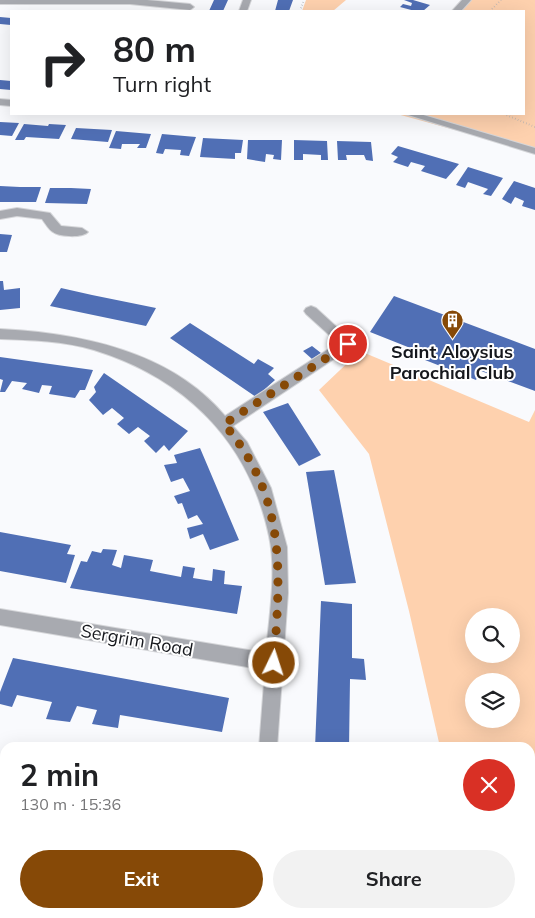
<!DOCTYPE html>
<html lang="en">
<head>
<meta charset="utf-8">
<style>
	body { margin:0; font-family:Mulish,sans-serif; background:#f2f2f2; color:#202124; height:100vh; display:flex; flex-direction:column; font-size:19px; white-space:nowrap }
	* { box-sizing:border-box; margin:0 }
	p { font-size:16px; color:#757577 }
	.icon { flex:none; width:28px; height:28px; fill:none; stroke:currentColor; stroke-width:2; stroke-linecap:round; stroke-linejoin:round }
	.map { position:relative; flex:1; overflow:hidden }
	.side { position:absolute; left:0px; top:742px; width:535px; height:176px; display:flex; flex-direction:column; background:#fff; border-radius:15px 15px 0 0; box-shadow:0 5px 20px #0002 }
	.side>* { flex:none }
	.banner { position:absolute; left:10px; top:10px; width:515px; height:105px; border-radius:0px; box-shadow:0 5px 20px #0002; background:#fff; color:#202124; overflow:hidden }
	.fabs { position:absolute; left:465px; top:608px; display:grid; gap:10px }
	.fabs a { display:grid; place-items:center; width:55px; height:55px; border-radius:50%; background:#fff; box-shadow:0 5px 20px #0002; font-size:25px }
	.pin { position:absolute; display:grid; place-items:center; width:42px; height:42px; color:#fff; margin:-21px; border:2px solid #fff; border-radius:50%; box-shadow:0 1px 5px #0007 }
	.me { position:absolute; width:55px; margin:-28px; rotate:4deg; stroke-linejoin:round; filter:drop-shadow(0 0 4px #0008) }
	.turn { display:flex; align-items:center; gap:18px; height:105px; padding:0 20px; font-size:22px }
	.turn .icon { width:65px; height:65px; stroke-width:2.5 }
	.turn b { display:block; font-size:35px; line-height:42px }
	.round { display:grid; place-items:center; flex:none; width:52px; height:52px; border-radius:26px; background:#f2f2f2 }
	.summary { display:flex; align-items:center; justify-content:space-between; height:85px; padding:0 20px }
	h1 { font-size:30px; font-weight:700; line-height:38px }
	.cta { display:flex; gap:10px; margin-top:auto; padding:10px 20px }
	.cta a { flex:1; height:58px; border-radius:30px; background:#864907; color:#fff; font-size:20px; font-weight:700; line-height:58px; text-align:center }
	.cta a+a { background:#f2f2f2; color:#202124 }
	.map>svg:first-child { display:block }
	.green { fill:#fed1ae; fill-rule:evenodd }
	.building { fill:#506fb5 }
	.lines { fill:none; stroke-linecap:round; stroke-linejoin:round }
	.minor-casing { stroke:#d5d6d9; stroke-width:2 }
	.path { stroke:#aeafb3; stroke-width:2; stroke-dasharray:0.5 2.5; stroke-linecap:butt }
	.minor { fill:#a8aab0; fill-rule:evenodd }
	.route { stroke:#864907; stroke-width:9; stroke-dasharray:0 16.2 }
	.labels { text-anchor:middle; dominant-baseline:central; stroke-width:4; stroke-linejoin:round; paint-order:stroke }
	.poi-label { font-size:18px; font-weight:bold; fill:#16181d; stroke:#fff }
	.street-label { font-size:18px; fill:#16181d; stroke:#fff }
</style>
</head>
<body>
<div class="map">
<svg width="535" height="918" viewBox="0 0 535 918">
	<rect width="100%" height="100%" fill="#f9fafd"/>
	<path class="green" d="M306 0H346L333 11H302Z
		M462 0H535V152L397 114H524V11H452Z
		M360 351 529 422 535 410V836H530V748L440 747 409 611 369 454 319 390ZM511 616V654H474V616ZM474 681H511V719H474Z"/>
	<path class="building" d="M214 0H228L223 11H209Z
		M278 0H293L289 11H275Z
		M404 0H413L430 5 423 11H415L400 7 403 4 411 6 412 3Z
		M0 17 11 18V25L0 24Z
		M0 80 11 81V90L0 89Z
		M0 122 19 123 12 136 0 135Z
		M24 124 48 126 49 124 66 125 59 139 26 137 24 140H15Z
		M76 128 112 130 108 142 71 139Z
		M116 131 151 134 146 148H137L140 144H122L121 149 109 148Z
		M162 134 196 137 189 156 180 155 181 150 165 149 163 154 156 153Z
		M203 138 243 140 241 153H235V159L200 157Z
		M248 140H282L281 160 273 159 274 155 266 154 265 162 247 159Z
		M294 140 327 141 328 160H321V155L303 154V160H294Z
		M337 141 371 142 373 161 366 160 364 155H346L347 160H338Z
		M398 146 459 164 446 179 421 171 425 166 411 162 408 167 393 162 398 157 391 154Z
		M468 167 503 178 491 196 483 194 488 189 468 182 465 188 456 185Z
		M514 181 535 188V210L522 206 524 201 515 197 511 204 502 199Z
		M0 186 20 187H41L36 202H0Z
		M50 188H71L91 189 87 204 45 203Z
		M0 234 12 235 7 252H0Z
		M0 281H3L4 290 20 288V308L0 310Z
		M61 288 92 295 156 308 146 326 50 306Z
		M394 296 535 349V391L481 371 476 380 425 360 428 355 370 332Z
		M190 323 254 364 258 359 274 368 268 374 275 380 256 397 170 338Z
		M312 346 321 353 312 359 303 351Z
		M0 357 93 370 85 390H80L75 398 49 394 52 386 42 385 39 393 22 389 27 383 12 381 5 392H0L3 380 0 379Z
		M104 373 188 431 169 451 164 445 156 453 144 441 150 436 138 427 129 434 117 424 124 418 112 408 103 415 89 400 96 392 94 387Z
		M288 403 321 455 299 466 263 412Z
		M200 448 239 540 210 550 203 534 190 539 187 528 203 524 197 515 188 519 182 503 178 504 174 496 190 491 183 478 171 482 164 465 177 463 174 455Z
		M334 470 356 583 325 585 306 472Z
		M0 532 71 545 67 554 75 555 66 583 0 571Z
		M103 549 117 550 112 565 121 568 124 555 153 560 150 571 181 577 183 566 195 568 193 578 212 581 213 569 225 571 224 584 242 586 237 614 70 588 81 561 87 562 92 551 101 553Z
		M321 601 352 604V658L364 659 366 680 350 679 349 748H315Z
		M13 658 229 698 222 732 120 715 118 728 92 724 97 710 77 706 70 722 46 719 52 702 17 695 12 707 0 704V692Z
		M41 914H219L218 918H41Z
		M308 914H519L520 918H308Z"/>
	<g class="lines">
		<defs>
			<path id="minor" d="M0 0H147L190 4 194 7 190 10 130 4H0Z
				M243 0H251L247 11H239Z
				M462 0H471L461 11H452Z
				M0 99 11 100V106L0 105Z
				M405 114H420L535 148V154Z
				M17 208 50 213 61 226 82 228 88 232C83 238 59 237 53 232 49 230 45 223 42 219L17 216 0 219V211Z
				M311 306 316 308 352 341 354 344 352 347 233 426 247 442 271 488 287 547 288 593 277 748H259L265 670 0 625V609L266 653C269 615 277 573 269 536 249 441 185 378 94 350 64 341 31 340 0 339V329C80 333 171 351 225 416L338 343 306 314 304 311 306 308Z
				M246 914H266L267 918H245Z"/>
		</defs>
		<use href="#minor" class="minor-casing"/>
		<path class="path" d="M300 11 304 0
			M490 11 501 0
			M504 114 535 127"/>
		<use href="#minor" class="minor"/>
	</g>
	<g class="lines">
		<path class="route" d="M274 663C280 572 288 499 224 424L348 344"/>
	</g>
	<defs>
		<symbol id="building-pin" viewBox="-11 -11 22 30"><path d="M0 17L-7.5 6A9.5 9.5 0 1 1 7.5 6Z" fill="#864907" stroke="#fff"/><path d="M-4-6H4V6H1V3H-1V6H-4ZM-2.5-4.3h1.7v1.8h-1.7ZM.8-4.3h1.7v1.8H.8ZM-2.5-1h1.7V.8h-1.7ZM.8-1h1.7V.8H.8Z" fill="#fff"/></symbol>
	</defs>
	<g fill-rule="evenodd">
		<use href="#building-pin" x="440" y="308" width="25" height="34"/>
	</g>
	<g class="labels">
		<g class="poi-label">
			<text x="452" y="351">Saint Aloysius<tspan x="452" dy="21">Parochial Club</tspan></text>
		</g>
		<g class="street-label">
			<text transform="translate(137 640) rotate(10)">Sergrim Road</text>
		</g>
	</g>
</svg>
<div class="fabs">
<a><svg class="icon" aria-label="search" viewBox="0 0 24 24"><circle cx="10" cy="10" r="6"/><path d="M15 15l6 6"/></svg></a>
<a><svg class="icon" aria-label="layers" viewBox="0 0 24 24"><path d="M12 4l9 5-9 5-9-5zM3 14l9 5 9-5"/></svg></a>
</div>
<div class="pin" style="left:348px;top:344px;background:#d93025"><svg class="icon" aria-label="arrive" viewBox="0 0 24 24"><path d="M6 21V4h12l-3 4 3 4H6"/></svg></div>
<svg class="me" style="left:274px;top:663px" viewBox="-20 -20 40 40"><circle r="17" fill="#864907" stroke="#fff" stroke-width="3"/><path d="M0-11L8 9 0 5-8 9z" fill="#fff"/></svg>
<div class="banner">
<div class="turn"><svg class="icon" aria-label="right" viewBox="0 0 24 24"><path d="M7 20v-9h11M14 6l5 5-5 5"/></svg><div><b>80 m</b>Turn right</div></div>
</div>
<section class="side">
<div class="summary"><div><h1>2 min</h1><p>130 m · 15:36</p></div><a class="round" style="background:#d93025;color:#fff"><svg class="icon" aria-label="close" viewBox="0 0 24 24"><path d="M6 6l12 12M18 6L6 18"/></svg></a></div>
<div class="cta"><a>Exit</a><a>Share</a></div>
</section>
</div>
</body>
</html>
